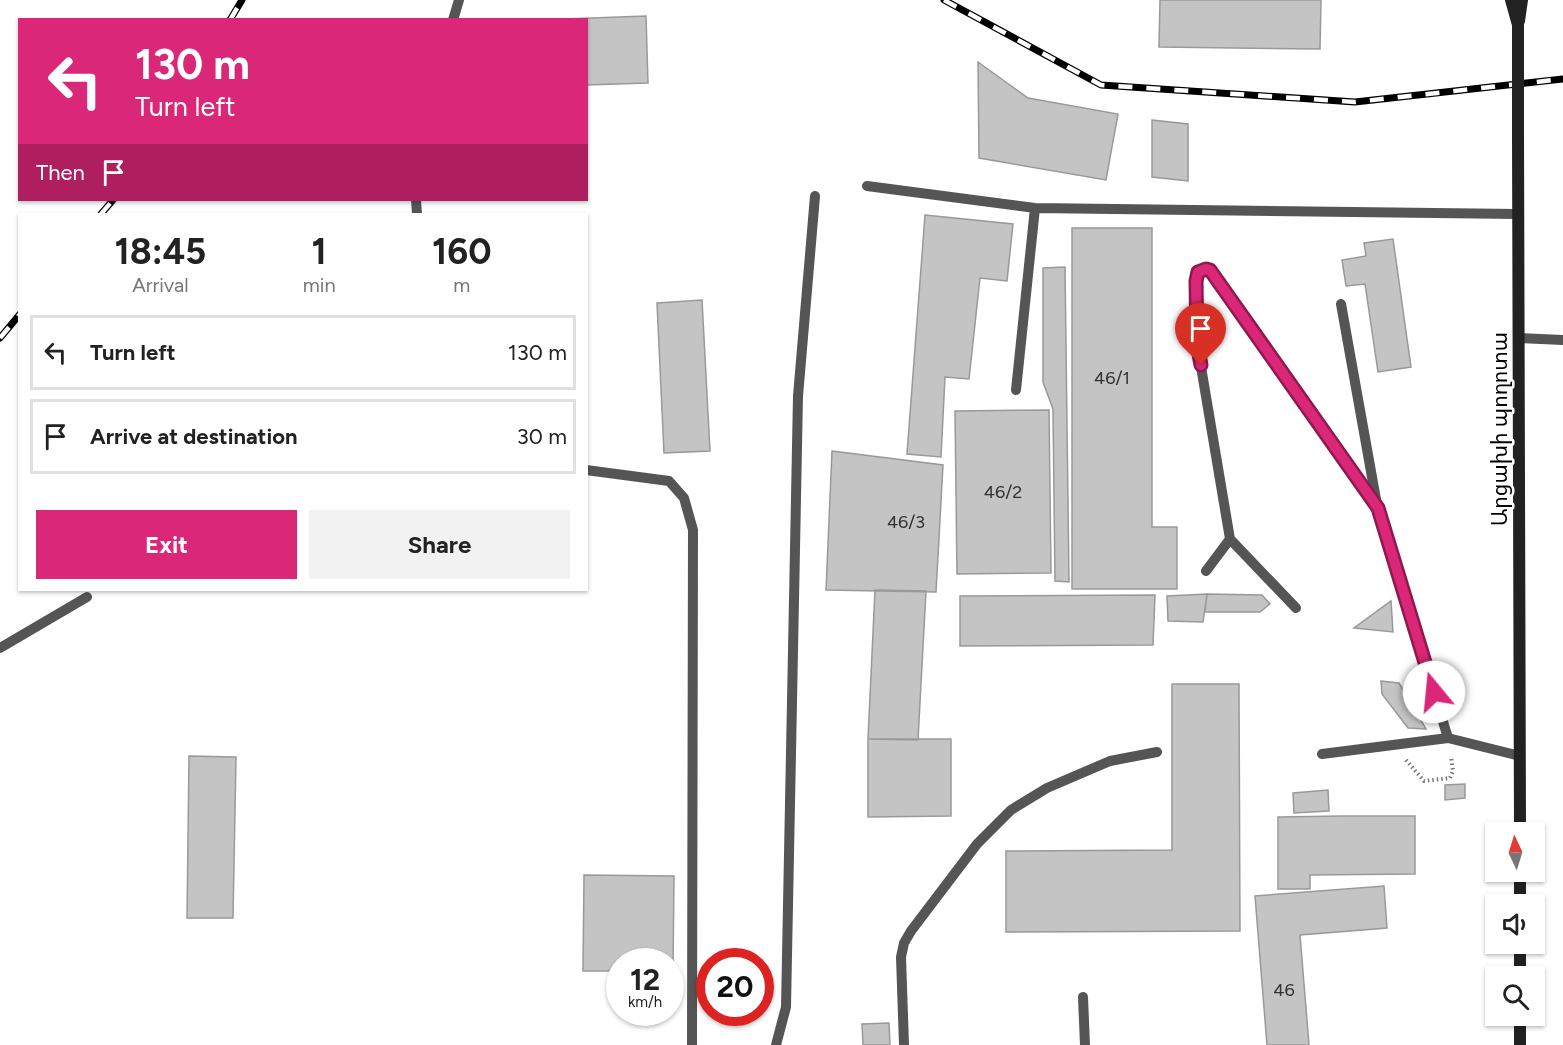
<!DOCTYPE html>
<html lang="en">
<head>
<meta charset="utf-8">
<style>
	body { margin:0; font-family:Figtree,"Noto Sans Armenian",sans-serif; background:#f2f2f2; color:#222; height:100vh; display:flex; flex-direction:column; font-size:22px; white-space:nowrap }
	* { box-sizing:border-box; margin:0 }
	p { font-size:20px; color:#767676 }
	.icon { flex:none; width:33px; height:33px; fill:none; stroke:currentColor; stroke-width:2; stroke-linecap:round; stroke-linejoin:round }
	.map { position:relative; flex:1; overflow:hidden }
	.panel { position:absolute; left:18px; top:213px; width:570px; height:378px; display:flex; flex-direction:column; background:#fff; border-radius:0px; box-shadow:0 2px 4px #0004 }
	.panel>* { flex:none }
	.banner { position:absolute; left:18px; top:18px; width:570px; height:183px; border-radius:0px; box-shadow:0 2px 4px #0004; background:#db2777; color:#fff; overflow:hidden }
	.needle { width:39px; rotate:356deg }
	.fabs { position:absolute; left:1485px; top:822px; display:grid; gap:12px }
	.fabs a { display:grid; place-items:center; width:60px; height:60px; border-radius:0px; background:#fff; box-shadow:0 2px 4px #0004; font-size:30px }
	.speed { position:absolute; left:606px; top:948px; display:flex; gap:12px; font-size:30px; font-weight:700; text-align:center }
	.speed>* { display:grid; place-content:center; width:78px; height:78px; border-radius:50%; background:#fff; box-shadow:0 2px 4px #0004; line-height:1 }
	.speed small { font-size:15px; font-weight:400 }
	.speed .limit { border:9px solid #d22; background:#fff; color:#111 }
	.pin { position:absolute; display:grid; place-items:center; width:51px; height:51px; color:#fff; margin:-62px -26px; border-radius:50% 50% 50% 0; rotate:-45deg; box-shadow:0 0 6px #0007 }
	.pin .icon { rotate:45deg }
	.me { position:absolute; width:66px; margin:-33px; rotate:343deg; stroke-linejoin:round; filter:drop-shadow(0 0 4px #0008) }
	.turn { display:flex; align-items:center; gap:21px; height:126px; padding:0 18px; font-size:27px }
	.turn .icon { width:78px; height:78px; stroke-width:2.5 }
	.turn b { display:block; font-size:42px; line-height:51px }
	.then { display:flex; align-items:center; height:57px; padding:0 18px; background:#0003; gap:12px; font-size:22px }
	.eta { display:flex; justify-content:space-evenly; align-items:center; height:102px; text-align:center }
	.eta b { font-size:36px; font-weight:700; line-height:42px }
	.primary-button { display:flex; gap:12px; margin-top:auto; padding:12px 18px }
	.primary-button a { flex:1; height:69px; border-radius:0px; background:#db2777; color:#fff; font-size:24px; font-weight:700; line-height:69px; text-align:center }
	.primary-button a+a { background:#f2f2f2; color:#222 }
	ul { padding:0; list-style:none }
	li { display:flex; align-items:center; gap:18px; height:75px; margin:0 12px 9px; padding:0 6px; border:3px solid #e0e0e0; border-radius:0px }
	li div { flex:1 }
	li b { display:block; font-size:22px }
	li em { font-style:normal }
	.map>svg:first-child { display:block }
	.building { fill:#c4c4c4; stroke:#999; stroke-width:1.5 }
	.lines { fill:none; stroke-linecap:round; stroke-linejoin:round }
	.path { stroke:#777; stroke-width:4; stroke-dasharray:1.5 3; stroke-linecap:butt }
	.lane { stroke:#555; stroke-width:10 }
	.secondary { stroke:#222; stroke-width:12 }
	.rail-casing { stroke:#000; stroke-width:7 }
	.rail { stroke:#fff; stroke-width:4.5; stroke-dasharray:14; stroke-linecap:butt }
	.secondary-bridge { stroke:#222; stroke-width:12 }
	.route-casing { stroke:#8e194d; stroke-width:15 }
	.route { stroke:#db2777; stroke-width:10 }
	.labels { text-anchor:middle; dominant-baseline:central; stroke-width:5; stroke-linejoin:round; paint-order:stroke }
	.number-label { font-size:18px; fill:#313131 }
	.street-label { font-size:21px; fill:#000; stroke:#fff }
</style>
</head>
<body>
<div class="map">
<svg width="1563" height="1045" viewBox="0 0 1563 1045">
	<rect width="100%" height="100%" fill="#fff"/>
	<path class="building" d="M1160 0H1321L1320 49 1159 47Z
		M646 16 648 83 586 85V20H536Z
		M978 62 1028 98 1118 114 1106 180 979 158Z
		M1152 120 1188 124V181L1152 177Z
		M925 215 1013 224 1007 281 980 278 969 379 945 377 941 457 907 454Z
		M1072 228H1152V527H1177V589H1072Z
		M1393 239 1411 367 1378 372 1365 284 1346 286 1342 260 1366 256 1364 243Z
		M1065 267 1069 582 1055 581 1053 409 1043 382V268Z
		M702 300 710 451 664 453 657 303Z
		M1049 410 1051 573 957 574 955 411Z
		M832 451 943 465 936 592 826 590Z
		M875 590 926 591 918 740 868 739Z
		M1207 594 1262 595 1270 604 1260 612H1205Z
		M1207 594 1203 622 1168 621 1167 596Z
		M1155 595 1153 645 960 646V596Z
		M1391 601 1393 632 1354 628Z
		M1381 681 1399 683 1426 729 1408 728 1382 694Z
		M1172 684H1239L1240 931 1006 932V851L1172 850Z
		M868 739H951V816L868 817Z
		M189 756 236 757 233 918H187Z
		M1465 784V798L1445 800V785Z
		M1328 790 1329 811 1294 813 1293 793Z
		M1342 816H1415V874L1310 875V889H1278V817Z
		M584 875 674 876 673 972H670V962H620V971H583Z
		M1384 886 1387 928 1300 935 1309 1045H1267L1255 896Z
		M889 1023 890 1045H863L862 1024Z"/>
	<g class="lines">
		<path class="path" d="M1406 760 1424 781 1450 778 1453 771 1451 756"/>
		<path class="lane" d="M453 20 459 0
			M867 186 1035 208 1517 214
			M416 200 417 214
			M1341 304 1377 505
			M1519 338 1563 340
			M1016 390 1035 208
			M586 470 669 481 684 498 693 530 692 1045
			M1230 539 1296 608
			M1206 571 1230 539 1197 343 1196 281 1199 272 1206 269 1210 270 1378 509 1448 738 1520 756
			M0 648 87 597
			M1322 754 1448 738
			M1083 997 1085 1045
			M776 1045 786 1007 798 396 815 196
			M904 1045 901 957 904 943 911 931 977 844 1011 810 1047 788 1110 761 1157 752"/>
		<path class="secondary" d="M1511 0 1518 25
			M1519 21 1522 0
			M1518 136 1520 832
			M1520 872V904
			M1520 944V976
			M1520 1016V1045"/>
		<defs>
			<path id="rail" d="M944 0 1101 85 1355 102 1563 79
				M230 20 242 0
				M101 214 113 200
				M0 338 20 314"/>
		</defs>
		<use href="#rail" class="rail-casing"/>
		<use href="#rail" class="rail"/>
		<path class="secondary-bridge" d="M1518 136V25"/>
	</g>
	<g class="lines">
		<defs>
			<path id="route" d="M1201 365 1197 343 1196 281 1198 272 1206 269 1210 270 1378 508 1434 692"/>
		</defs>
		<use href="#route" class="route-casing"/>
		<use href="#route" class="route"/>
	</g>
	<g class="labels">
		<g class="number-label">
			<text x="1112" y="378">46/1</text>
			<text x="1003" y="492">46/2</text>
			<text x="906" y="522">46/3</text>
			<text x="1284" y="990">46</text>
		</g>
		<g class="street-label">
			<text transform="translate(1499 429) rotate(-90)">Արցախի պողոտա</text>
		</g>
	</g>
</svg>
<div class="fabs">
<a><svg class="needle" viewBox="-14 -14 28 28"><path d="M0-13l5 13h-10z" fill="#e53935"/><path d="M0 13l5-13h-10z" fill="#767676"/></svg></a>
<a><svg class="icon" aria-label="sound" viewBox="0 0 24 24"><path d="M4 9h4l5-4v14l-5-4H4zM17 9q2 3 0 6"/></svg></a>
<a><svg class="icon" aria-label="search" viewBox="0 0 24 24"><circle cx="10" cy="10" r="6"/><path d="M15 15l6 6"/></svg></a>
</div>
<div class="speed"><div>12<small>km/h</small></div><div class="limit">20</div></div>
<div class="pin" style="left:1201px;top:365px;background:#d93025"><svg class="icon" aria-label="arrive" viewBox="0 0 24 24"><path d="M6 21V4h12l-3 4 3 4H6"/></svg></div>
<svg class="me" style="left:1434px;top:692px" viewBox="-20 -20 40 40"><circle r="19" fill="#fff"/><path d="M0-13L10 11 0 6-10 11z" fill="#db2777"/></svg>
<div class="banner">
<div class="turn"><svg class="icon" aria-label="left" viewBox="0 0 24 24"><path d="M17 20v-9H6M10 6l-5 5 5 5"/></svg><div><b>130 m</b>Turn left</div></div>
<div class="then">Then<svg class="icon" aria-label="arrive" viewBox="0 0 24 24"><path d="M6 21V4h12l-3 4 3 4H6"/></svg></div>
</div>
<section class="panel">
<div class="eta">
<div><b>18:45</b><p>Arrival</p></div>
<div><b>1</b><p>min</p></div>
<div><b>160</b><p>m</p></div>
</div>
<ul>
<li><svg class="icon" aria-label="left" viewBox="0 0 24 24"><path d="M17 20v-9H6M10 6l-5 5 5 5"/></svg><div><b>Turn left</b></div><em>130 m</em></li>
<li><svg class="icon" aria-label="arrive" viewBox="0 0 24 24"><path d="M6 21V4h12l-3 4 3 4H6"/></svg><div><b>Arrive at destination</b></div><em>30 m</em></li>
</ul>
<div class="primary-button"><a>Exit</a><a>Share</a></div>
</section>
</div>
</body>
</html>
